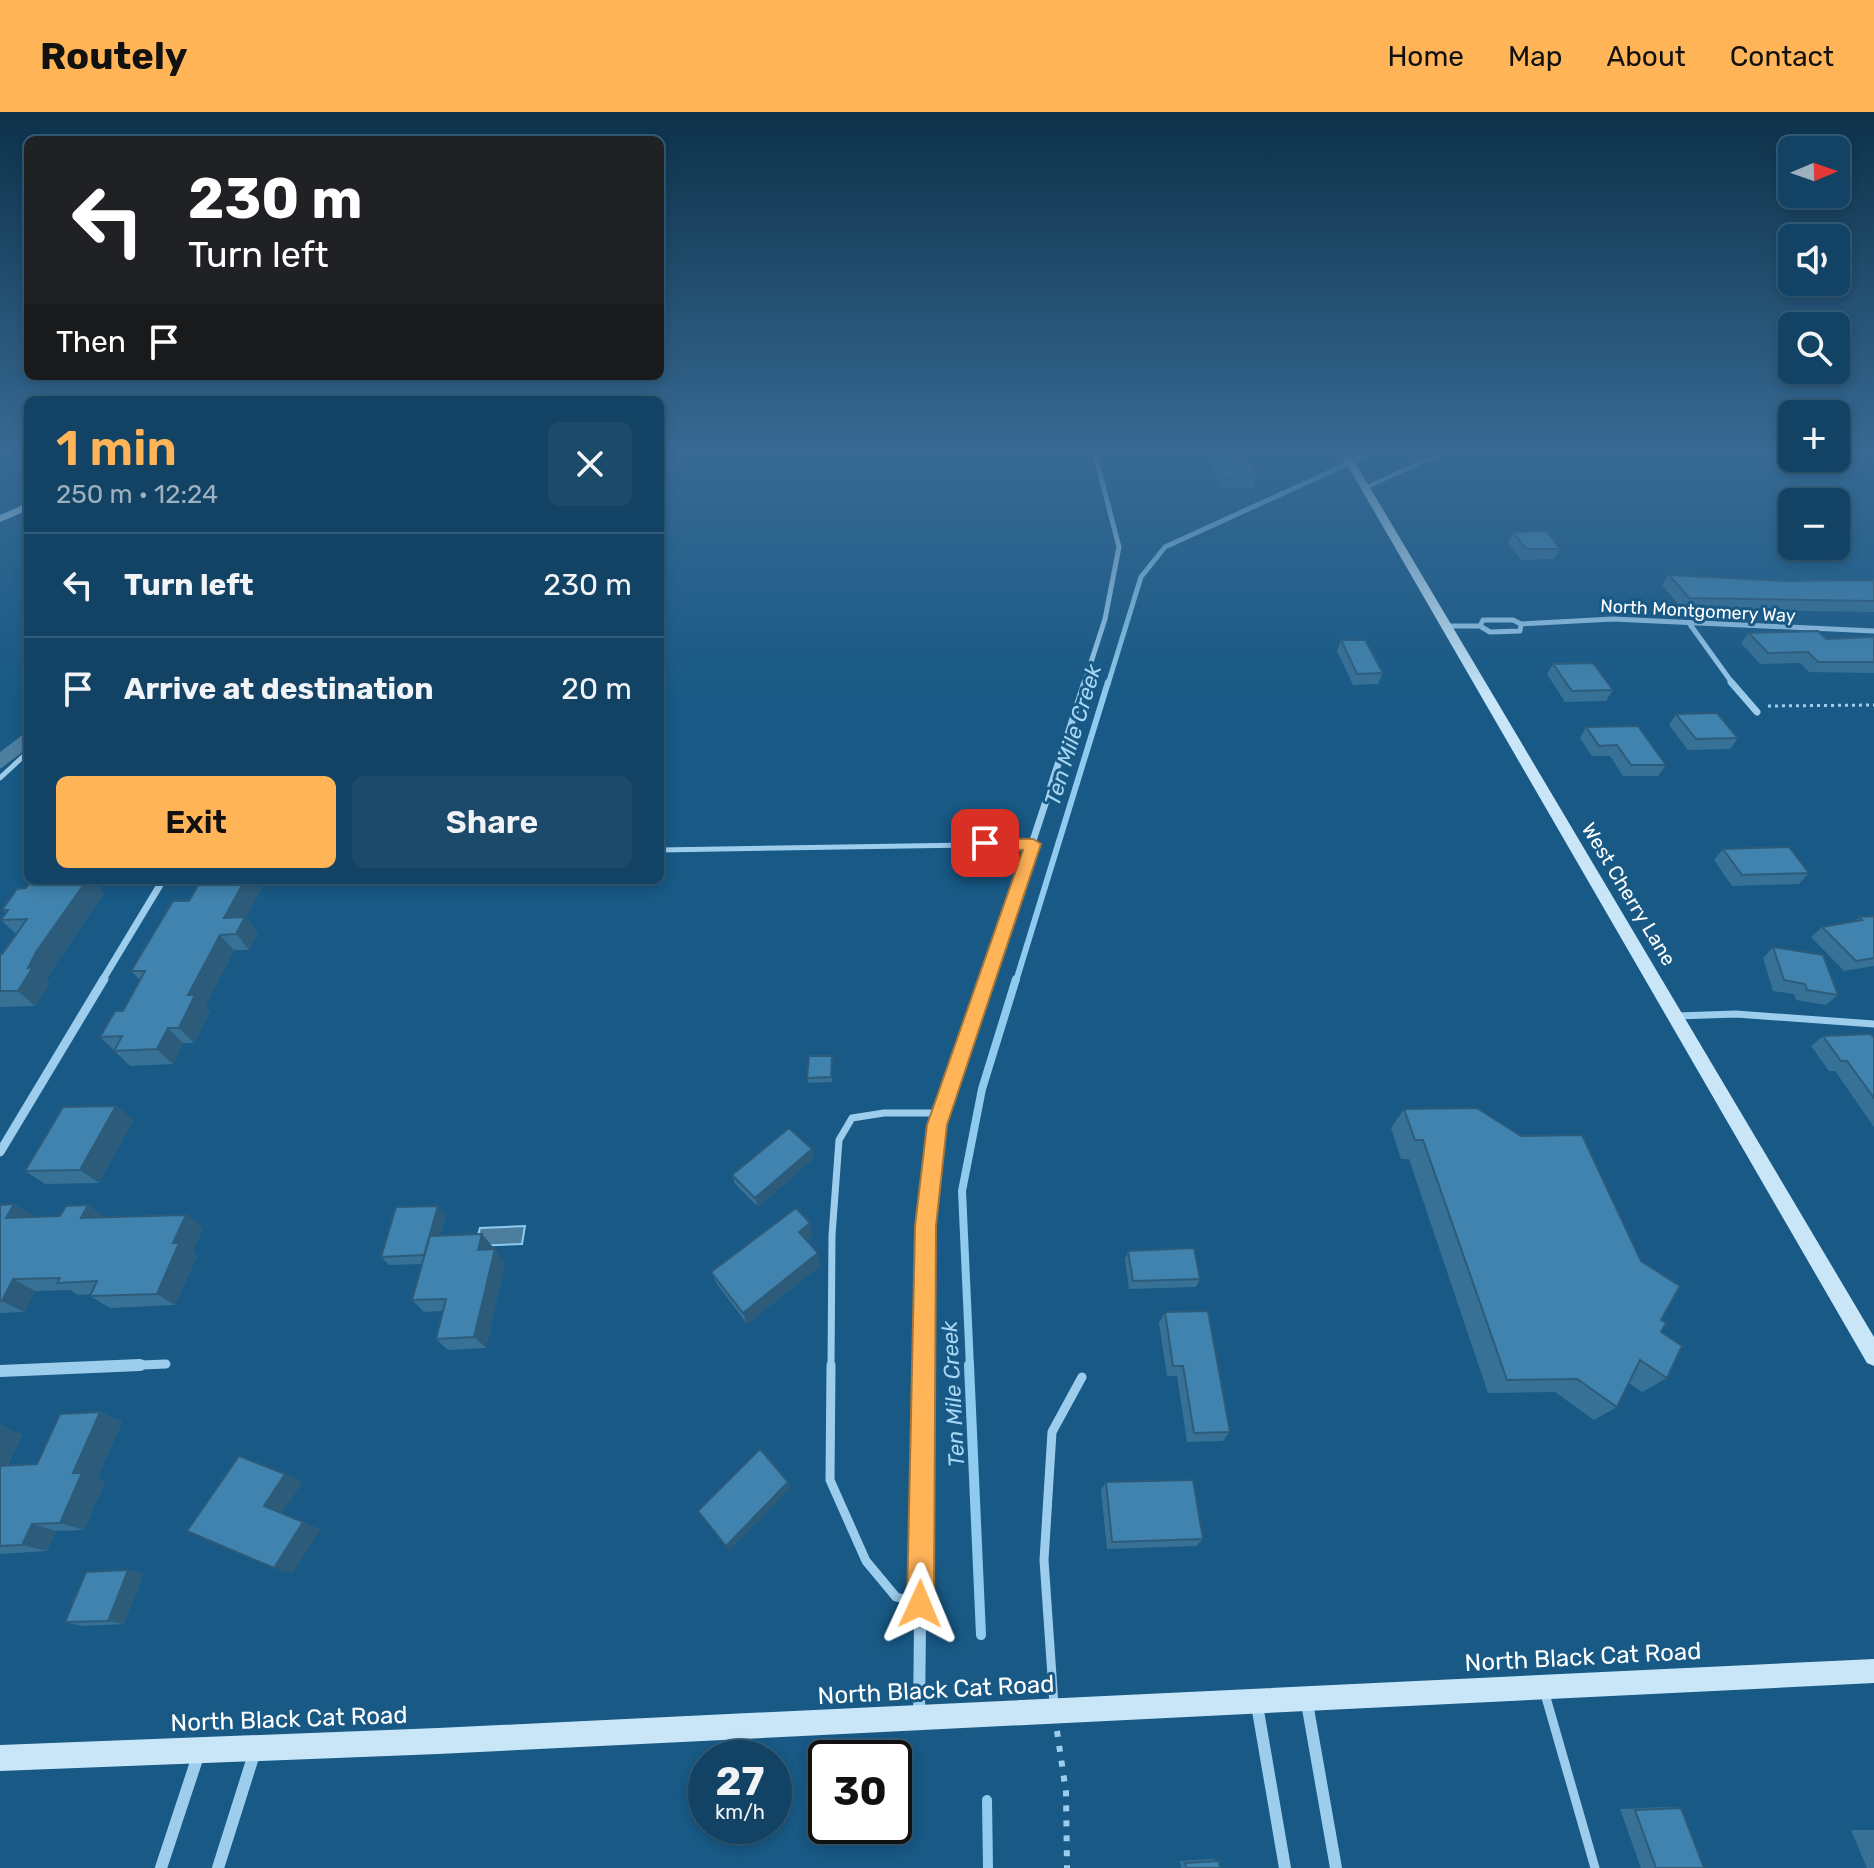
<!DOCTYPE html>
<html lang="en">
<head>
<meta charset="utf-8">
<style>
	body { margin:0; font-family:Rubik,sans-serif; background:#1b4a6a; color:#f1f3f6; height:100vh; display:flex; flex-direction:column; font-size:30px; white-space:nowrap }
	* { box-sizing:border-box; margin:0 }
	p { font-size:26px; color:#9cb0bf }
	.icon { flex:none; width:44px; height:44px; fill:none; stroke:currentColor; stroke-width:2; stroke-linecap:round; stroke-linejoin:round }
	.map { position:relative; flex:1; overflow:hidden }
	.details { position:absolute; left:24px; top:284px; width:640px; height:488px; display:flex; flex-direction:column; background:#124364; border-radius:12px; box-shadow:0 4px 12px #0003,0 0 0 2px #315c78 }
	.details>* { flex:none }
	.top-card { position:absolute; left:24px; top:24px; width:640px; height:244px; border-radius:12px; box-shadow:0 4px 12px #0003,0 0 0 2px #315c78; background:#202124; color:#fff; overflow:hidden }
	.needle { width:52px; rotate:88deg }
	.tools { position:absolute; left:1778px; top:24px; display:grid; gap:16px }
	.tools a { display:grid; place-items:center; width:72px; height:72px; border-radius:12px; background:#124364; box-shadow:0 4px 12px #0003,0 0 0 2px #315c78; font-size:40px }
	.speed { position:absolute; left:688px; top:1628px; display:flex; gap:16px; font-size:40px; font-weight:700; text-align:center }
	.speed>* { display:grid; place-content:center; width:104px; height:104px; border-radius:50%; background:#124364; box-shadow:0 4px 12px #0003,0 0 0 2px #315c78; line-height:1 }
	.speed small { font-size:20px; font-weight:400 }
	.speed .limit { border:4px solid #111; border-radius:12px; background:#fff; color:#111 }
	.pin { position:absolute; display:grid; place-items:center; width:68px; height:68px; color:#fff; margin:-34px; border-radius:16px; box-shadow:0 4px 12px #0006 }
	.me { position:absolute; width:88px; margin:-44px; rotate:1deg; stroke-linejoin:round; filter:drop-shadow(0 0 6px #0008) }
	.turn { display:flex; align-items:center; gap:28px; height:168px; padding:0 32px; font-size:36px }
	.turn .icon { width:104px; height:104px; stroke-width:2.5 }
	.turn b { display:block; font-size:56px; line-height:68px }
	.then { display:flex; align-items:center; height:76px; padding:0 32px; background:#0003; gap:16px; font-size:30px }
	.round { display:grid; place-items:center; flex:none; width:84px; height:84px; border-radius:12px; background:#1b4a6a }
	.overview { display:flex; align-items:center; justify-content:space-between; height:136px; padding:0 32px }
	h1 { font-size:48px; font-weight:600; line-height:60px; color:#ffb458 }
	.button { display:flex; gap:16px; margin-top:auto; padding:16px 32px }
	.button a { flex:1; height:92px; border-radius:12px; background:#ffb458; color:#111; font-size:32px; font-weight:600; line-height:92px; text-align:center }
	.button a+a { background:#1b4a6a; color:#f1f3f6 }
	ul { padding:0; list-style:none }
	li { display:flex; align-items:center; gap:24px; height:104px; padding:0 32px; border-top:2px solid #315c78 }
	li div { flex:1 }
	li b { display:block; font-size:30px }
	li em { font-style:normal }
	header { display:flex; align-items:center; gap:48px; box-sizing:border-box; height:112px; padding:0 40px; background:#ffb458; color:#111 }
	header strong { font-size:38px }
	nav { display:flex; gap:44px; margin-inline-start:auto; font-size:28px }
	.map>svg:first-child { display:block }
	.water { fill:#4e7e9e; stroke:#8fcbef; stroke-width:2 }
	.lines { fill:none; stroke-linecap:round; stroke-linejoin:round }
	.stream-far3 { stroke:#8fcbef; stroke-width:5 }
	.stream-far2 { stroke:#8fcbef; stroke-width:6 }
	.stream-far1 { stroke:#8fcbef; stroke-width:8 }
	.stream { stroke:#8fcbef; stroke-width:10 }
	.canal { fill:#4e7e9e; fill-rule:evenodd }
	.path-far1 { stroke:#9dcded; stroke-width:3; stroke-dasharray:3 4; stroke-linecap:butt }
	.path { stroke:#9dcded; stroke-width:6; stroke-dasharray:6 9; stroke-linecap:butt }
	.lane-far3 { stroke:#9dcded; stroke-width:4 }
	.lane-far2 { stroke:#9dcded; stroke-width:5 }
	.lane-far1 { stroke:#9dcded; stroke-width:7 }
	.lane { stroke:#9dcded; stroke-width:9 }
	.street-far3 { stroke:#9dcded; stroke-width:5 }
	.street-far2 { stroke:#9dcded; stroke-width:7 }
	.street-far1 { stroke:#9dcded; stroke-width:9 }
	.street { stroke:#9dcded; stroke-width:12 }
	.secondary { fill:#c9e6f9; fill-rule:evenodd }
	.wall { fill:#377196 }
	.shaded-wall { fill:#2d5c7a }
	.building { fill:#4083ae; stroke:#2d5c7a; stroke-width:2 }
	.route { fill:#ffb458; stroke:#a67539; stroke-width:2 }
	.labels { text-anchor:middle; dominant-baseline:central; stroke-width:6; stroke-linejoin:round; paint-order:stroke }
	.far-street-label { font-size:18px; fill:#fff; stroke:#185985 }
	.street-label { font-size:20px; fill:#fff; stroke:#185985 }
	.water-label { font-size:22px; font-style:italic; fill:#a8d7f4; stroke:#185985 }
	.near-street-label { font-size:24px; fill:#fff; stroke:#185985 }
</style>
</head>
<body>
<header>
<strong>Routely</strong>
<nav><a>Home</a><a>Map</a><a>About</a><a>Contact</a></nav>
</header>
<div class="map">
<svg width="1874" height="1756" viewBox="0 0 1874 1756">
	<rect width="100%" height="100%" fill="#185985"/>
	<path class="water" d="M525 1114 522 1132 475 1134 480 1116Z"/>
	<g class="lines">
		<path class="stream-far3" d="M1108 572 1141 465 1165 435 1369 342"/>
		<path class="stream-far2" d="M1016 869 1108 570"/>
		<path class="stream-far1" d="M970 1255 962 1079 982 977 1016 867"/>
		<path class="stream" d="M969 1253 981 1523
			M987 1688 988 1756"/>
		<path class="canal" d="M28 619V636L0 657V640Z"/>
		<path class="path-far1" d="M1768 594 1874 593"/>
		<path class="path" d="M1057 1619 1066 1680 1067 1756"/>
		<path class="lane-far3" d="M1365 376 1439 342"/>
		<path class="lane-far2" d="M0 666 28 640
			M660 738 1033 732"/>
		<path class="lane-far1" d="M1677 904 1736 902 1874 912
			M831 1255 832 1123 839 1028 852 1006 884 1001H942"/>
		<path class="lane" d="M831 1253 830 1368 866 1449 896 1485 920 1491
			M1545 1582 1595 1756
			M1054 1593 1044 1448 1052 1320 1082 1265"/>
		<path class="street-far3" d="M1483 508H1513L1521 512 1520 519 1490 520 1480 514Z
			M1689 511 1733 572
			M1521 512 1613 507 1874 519
			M1445 514H1480
			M1084 572 1105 507 1119 435 1095 342"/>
		<path class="street-far2" d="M1731 570 1757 600
			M102 869 163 768
			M987 869 1085 570"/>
		<path class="street-far1" d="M0 1040 104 867
			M92 1255 166 1252
			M923 1255 925 1114 937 1013 988 867"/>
		<path class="street" d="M0 1259 140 1253
			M1307 1591 1336 1756
			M1257 1593 1285 1756
			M919 1602 923 1253
			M161 1756 198 1644
			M218 1756 255 1639"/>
		<path class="secondary" d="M1341 342H1350L1874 1225V1254L1867 1251Z
			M28 391V398L0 410V403Z
			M1874 1547V1571L438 1642 0 1659V1633L438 1616Z"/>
	</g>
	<path class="wall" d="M1206 342H1245L1256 364 1253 376 1221 377Z
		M1513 420 1560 437 1554 447 1521 448 1508 431Z
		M1669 463 1784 469 1874 468V500L1682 497 1662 473Z
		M1749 521 1826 527 1874 525V561L1809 560 1800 551 1760 552 1741 531Z
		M1341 528 1383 561 1378 572 1353 573 1337 539Z
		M1553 552 1613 578 1606 589 1565 590 1547 562Z
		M1676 602 1738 626 1730 637 1688 638 1669 613Z
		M1586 615 1666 653 1658 664H1623L1610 644H1592L1580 626Z
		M1723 737 1809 761 1799 772 1732 774 1714 748Z
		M26 776 100 778 104 782 53 856 46 868 50 871 35 894 0 895V842H2L16 822 1 808 6 801 2 798Z
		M1874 804V854L1844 859 1811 825 1822 815 1854 810 1859 805Z
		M246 806 258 821 249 838H234L205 894 210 899 194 931H183L173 952 130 954 100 925 123 899 140 868 131 859Z
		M1773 835 1838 883 1826 893 1796 888 1794 882 1773 879 1763 846Z
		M1823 924 1874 926V1015L1835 959H1829L1811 934Z
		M832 944V970L808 971 807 966Z
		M116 994 133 1008 99 1071 45 1072 25 1059Z
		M1404 997 1661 1208V1220L1667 1266 1642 1280 1629 1271 1617 1295 1594 1308 1555 1280 1488 1281 1409 1047H1401L1391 1016Z
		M812 1037 814 1046 758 1095 735 1072 732 1063Z
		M14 1092 34 1105H107L186 1103 203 1116 192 1140 197 1144 175 1193 110 1196 90 1184 91 1182 78 1183 70 1178 35 1179 24 1200 0 1201V1093Z
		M446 1103 440 1124 493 1135 492 1138 505 1150 486 1236 448 1238 436 1227 443 1199 424 1200 412 1188 422 1152 389 1153 381 1145Z
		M813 1124 807 1129 820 1154 747 1212 717 1172 711 1160Z
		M1128 1139 1200 1167 1196 1175 1129 1177 1125 1147Z
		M1165 1200 1230 1320 1223 1329 1187 1330 1177 1264H1167L1159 1211Z
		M100 1300 122 1310 97 1366 105 1369 84 1418 56 1419 47 1439 0 1442V1313L6 1315 5 1316 22 1323 7 1354 37 1352Z
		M1106 1370 1203 1427 1196 1434 1107 1437 1101 1378Z
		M128 1458 143 1462 124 1512 82 1514 65 1510Z
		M1665 1695 1681 1696 1704 1756H1641L1620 1697Z
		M1851 1718H1874V1756H1867Z
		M1212 1747 1219 1749 1220 1756H1181L1180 1749Z"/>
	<path class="shaded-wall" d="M84 768H106L100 778 104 782 53 856 46 868 50 871 35 894 18 879 28 856 36 840Z
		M245 768H266L246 806 258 821 249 838 224 806Z
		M220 823 234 838 205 894 210 899 194 931 179 916 188 883Z
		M168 916 183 931 173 952 157 937Z
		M116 994 133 1008 99 1071 80 1058Z
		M812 1037 814 1046 758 1095 755 1086Z
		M14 1092 35 1105 6 1106Z
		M88 1093 107 1106H81Z
		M438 1094 446 1103 432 1152 424 1143Z
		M186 1103 203 1116 192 1140 197 1144 175 1193 157 1182 173 1131Z
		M810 1111 813 1124 802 1133 799 1120Z
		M482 1122 493 1135 489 1151 478 1138Z
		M495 1137 505 1150 486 1236 474 1225Z
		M818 1141 820 1154 747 1212 743 1201Z
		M13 1167 35 1179 24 1200 2 1189Z
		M100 1300 122 1310 97 1366 105 1369 84 1418 60 1411 73 1361Z
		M0 1313 6 1315 5 1316 22 1323 2 1363H0Z
		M285 1362 303 1370 282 1401 264 1394Z
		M788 1370 791 1376 730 1438 726 1434Z
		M303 1410 321 1417 292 1462 274 1456Z
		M32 1412 56 1419 47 1439 22 1433Z
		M128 1458 143 1462 124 1512 108 1509Z"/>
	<path class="building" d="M1214 342H1245L1256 364 1224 365Z
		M1546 419 1560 437H1526L1513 420Z
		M1669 463 1784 469 1874 468V489L1689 486Z
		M1818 519 1826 527 1874 525V550H1818L1808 540 1768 541 1749 521Z
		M1341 528H1365L1383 561 1357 562Z
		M1593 551 1613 578 1572 579 1553 552Z
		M1717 601 1738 626 1696 627 1676 602Z
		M1638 614 1666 653H1631L1617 633 1599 634 1586 615Z
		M1789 735 1809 761 1742 763 1723 737Z
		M32 768H87L36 840 28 856 33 855 18 879H0V842H2L27 807 1 808 8 798H2L17 777 26 776Z
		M201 768H245L224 806 245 805 236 822 220 823 188 883H195L179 916H168L157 937 114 939 122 924 100 925 115 899H123L145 859H131L173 789H189Z
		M1874 804V846L1856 849 1822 815 1862 808 1859 805Z
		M1773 835 1823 843 1838 883 1807 878 1805 872 1784 868Z
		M1871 922 1874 926V986L1847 949H1841L1823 924Z
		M809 944H832L831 965 807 966Z
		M116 994 80 1058 25 1059 63 995Z
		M1477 996 1521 1024 1582 1023 1641 1149 1680 1174 1661 1208 1666 1211 1661 1220 1682 1234 1667 1266 1640 1248 1617 1295 1577 1267 1507 1268 1423 1028H1415L1404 997Z
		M789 1016 812 1037 755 1086 732 1063Z
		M14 1092 6 1106 60 1104 66 1094 88 1093 81 1106 186 1103 173 1131H179L157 1182 90 1184 97 1169 57 1171 60 1166 13 1167 2 1189H0V1093Z
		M438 1094 424 1143 381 1145 396 1095Z
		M796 1096 810 1111 799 1120 818 1141 743 1201 711 1160Z
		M482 1122 478 1138 495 1137 474 1225 436 1227 446 1187 412 1188 430 1124Z
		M1194 1136 1200 1167 1133 1169 1128 1139Z
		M1208 1199 1230 1320 1194 1321 1183 1254H1173L1165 1200Z
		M100 1300 73 1361H82L60 1411 32 1412 22 1433 0 1434V1354L37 1352 60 1302Z
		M760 1337 788 1370 726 1434 698 1399Z
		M239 1344 285 1362 264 1394 303 1410 274 1456 187 1419Z
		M1193 1368 1203 1427 1112 1430 1106 1370Z
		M128 1458 108 1509 65 1510 86 1460Z
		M1681 1696 1704 1756H1656L1635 1698Z
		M1219 1749 1220 1756H1186L1185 1751Z"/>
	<linearGradient id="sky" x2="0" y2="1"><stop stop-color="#0d3149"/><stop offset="0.58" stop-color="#376a94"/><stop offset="1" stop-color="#376a94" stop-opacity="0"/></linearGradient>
	<rect width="1874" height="588" fill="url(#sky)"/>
	<path class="route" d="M985 726 1033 727 1041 732 947 1013 936 1114 934 1492 930 1501 920 1505 911 1501 907 1492 915 1114 927 1013 1023 738 980 735V727Z"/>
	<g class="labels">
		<g class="far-street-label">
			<text transform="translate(1698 499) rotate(3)">North Montgomery Way</text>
		</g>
		<g class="street-label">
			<text transform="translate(1629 782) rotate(59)">West Cherry Lane</text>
		</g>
		<g class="water-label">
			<text transform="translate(1073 623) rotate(-73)">Ten Mile Creek</text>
			<text transform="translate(953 1282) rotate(-93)">Ten Mile Creek</text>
		</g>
		<g class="near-street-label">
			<text transform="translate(1583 1545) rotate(-3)">North Black Cat Road</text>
			<text transform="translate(936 1578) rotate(-3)">North Black Cat Road</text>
			<text transform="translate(289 1607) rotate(-2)">North Black Cat Road</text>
		</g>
	</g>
</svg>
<div class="tools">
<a><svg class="needle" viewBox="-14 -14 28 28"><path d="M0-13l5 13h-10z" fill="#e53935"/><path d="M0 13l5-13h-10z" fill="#9cb0bf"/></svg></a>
<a><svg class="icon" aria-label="sound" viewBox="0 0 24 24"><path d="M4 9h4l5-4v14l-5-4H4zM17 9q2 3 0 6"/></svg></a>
<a><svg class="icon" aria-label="search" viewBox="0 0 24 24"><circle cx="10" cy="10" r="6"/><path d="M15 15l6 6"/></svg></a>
<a>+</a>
<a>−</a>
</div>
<div class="speed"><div>27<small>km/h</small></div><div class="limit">30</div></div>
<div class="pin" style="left:985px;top:731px;background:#d93025"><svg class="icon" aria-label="arrive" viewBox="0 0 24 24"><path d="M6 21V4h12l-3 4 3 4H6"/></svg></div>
<svg class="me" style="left:920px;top:1492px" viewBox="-20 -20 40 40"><path d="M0-17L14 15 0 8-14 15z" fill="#ffb458" stroke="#fff" stroke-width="4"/></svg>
<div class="top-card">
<div class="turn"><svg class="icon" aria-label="left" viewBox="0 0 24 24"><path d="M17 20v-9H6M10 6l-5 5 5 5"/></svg><div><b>230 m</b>Turn left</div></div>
<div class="then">Then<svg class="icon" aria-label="arrive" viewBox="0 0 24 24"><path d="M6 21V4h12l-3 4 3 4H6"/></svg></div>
</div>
<section class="details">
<div class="overview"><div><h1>1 min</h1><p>250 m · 12:24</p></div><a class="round"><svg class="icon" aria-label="close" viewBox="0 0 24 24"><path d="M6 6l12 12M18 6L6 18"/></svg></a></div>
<ul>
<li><svg class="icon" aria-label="left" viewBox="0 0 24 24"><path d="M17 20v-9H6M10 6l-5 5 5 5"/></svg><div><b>Turn left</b></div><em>230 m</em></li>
<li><svg class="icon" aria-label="arrive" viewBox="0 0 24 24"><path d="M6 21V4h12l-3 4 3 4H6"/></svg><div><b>Arrive at destination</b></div><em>20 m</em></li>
</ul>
<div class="button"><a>Exit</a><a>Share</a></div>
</section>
</div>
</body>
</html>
